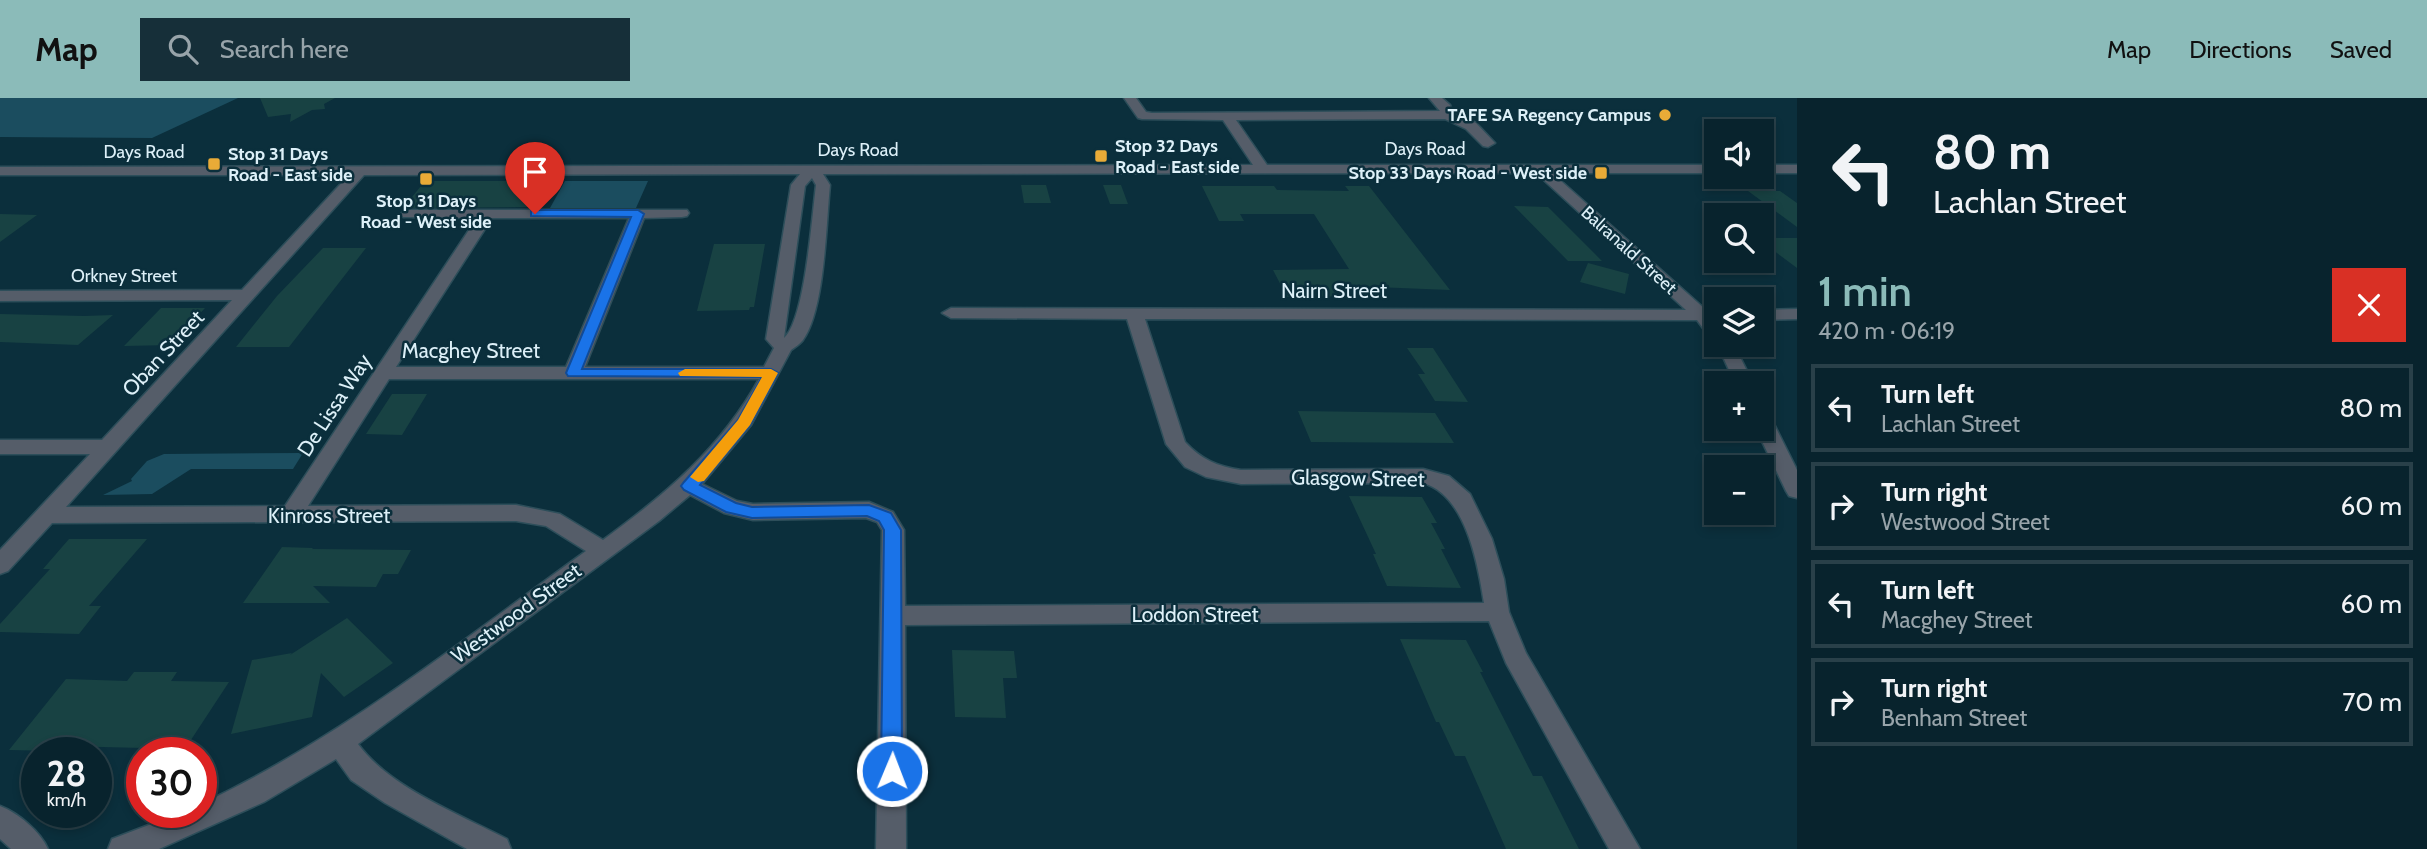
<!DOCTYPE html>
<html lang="en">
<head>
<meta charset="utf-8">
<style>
	body { margin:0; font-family:Cabin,sans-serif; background:#162f39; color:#f1f3f6; height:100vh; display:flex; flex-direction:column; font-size:26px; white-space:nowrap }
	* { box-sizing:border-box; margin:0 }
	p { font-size:23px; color:#98a4aa }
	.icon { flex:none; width:38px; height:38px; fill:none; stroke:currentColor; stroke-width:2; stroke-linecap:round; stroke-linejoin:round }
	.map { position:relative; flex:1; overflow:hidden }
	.sheet { display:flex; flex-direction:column; background:#08232d; width:630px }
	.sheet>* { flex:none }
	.hud { background:#08232d; color:#f1f3f6; overflow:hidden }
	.buttons { position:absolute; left:1704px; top:21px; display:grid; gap:14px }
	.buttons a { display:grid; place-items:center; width:70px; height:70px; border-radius:0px; background:#08232d; box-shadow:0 4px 10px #0003,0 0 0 2px #294049; font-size:35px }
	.speed { position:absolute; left:21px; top:639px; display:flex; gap:14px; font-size:35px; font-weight:700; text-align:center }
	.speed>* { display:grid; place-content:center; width:91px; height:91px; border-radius:50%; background:#08232d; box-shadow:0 4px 10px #0003,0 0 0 2px #294049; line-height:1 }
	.speed small { font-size:18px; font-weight:400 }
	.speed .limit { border:10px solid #d22; background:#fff; color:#111 }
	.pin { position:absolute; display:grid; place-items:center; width:60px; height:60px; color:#fff; margin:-72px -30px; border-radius:50% 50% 50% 0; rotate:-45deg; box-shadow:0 0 7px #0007 }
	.pin .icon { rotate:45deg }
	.me { position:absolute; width:77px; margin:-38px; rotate:1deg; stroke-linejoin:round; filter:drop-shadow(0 0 5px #0008) }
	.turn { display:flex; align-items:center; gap:24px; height:147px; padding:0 21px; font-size:32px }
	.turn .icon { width:91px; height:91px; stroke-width:2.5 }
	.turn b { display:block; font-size:49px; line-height:60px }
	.round { display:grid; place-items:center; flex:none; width:74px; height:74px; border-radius:0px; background:#162f39 }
	.headline { display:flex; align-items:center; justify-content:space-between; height:119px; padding:0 21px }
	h1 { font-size:42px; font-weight:600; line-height:52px; color:#8bbbb9 }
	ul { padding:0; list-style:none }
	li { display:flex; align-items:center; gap:21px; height:88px; margin:0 14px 10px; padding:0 7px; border:4px solid #294049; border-radius:0px }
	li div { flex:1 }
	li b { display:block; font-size:26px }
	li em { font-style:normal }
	header { display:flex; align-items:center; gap:42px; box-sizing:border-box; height:98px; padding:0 35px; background:#8bbbb9; color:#111 }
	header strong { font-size:33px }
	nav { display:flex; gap:38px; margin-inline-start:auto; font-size:24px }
	.search { width:490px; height:63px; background:#162f39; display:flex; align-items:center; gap:18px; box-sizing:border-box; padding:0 24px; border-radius:0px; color:#98a4aa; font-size:26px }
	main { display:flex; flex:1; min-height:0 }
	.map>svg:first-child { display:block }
	.green { fill:#1b4d5f }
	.building { fill:#184243 }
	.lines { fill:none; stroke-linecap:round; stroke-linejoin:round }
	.minor-casing { stroke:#2d4e5a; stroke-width:3 }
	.minor { fill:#555d69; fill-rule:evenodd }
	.route { fill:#1a73e8; stroke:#114b97; stroke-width:2 }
	.slow { fill:#f59e0b }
	.poi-dot { fill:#e9ab37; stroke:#0b2f3c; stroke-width:2.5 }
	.labels { text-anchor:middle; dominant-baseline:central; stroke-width:5; stroke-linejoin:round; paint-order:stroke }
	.far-poi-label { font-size:18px; font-weight:bold; fill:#ddf0f8; stroke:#0b2f3c; text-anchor:end }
	.far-street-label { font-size:18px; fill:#ddf0f8; stroke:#0b2f3c }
	.street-label { font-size:21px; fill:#ddf0f8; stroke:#0b2f3c }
</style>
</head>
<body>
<header>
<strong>Map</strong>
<div class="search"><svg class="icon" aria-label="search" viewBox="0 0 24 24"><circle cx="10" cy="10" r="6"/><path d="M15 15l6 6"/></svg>Search here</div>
<nav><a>Map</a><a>Directions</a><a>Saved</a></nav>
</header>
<main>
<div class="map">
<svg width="1797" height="751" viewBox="0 0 1797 751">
	<rect width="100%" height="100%" fill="#0b2f3c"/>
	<path class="green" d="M0 0H238L152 40 0 39Z
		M565 83H648L636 110H550Z
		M303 355 293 371H191L152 396 103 397 132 383 131 381 147 363 164 356Z"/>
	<path class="building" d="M260 0H335L324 6 325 11 312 12 290 24 291 16 268 19Z
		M425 83H547L531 109 403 110Z
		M1021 87H1046L1051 105H1024Z
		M1103 87H1121L1128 106H1110Z
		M1202 88H1274L1277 92 1349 93 1345 88H1369L1450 192 1351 188 1357 198 1287 199 1273 172 1349 171 1314 116H1240L1244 123H1219Z
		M1748 93H1780L1797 105V129Z
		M1514 108 1548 109 1602 163H1568Z
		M0 116 37 117 0 144Z
		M1762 140H1797V170L1762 144Z
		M714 146H765L754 209H750L749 212 697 213Z
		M323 150H366L289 249H236L277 198Z
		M1588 165 1629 176 1625 196 1580 184Z
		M161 210H205L171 247 124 248Z
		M0 216 84 218 113 217 78 247 0 244Z
		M1407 250H1433L1468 304 1435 303 1418 276H1425Z
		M392 296H427L402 337 366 336Z
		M1298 313 1435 315 1454 345 1311 344Z
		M1349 398 1422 399 1437 425H1431L1445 451H1441L1461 490 1387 488 1373 456H1376Z
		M69 441H147L89 508H101L79 536 0 534V526L50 471H43Z
		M282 449 313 450 312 451 411 452 398 476H383L376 489 313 488 330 505H243Z
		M347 520 393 565 344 599 321 575 312 619 231 636 252 562 292 555 290 557Z
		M1400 541 1466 542 1483 574H1480L1533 678H1542L1579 751H1506L1465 658H1455L1439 624H1436Z
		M952 552 1014 553 1017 580H1003L1006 620 955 619Z
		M134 574H177L171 583 229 584 185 651 61 648 58 653 9 652 66 581 127 583Z"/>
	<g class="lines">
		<defs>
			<path id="minor" d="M1124 0H1136L1146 14 1152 15 1440 13 1429 0H1442L1450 7 1453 15 1476 25 1495 45 1488 49 1483 48 1466 31 1445 21 1236 22 1267 67H1717V75H1552L1706 212H1717V242L1711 241 1697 222 1145 221 1185 344C1202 362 1217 368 1241 372L1423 371 1449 378 1470 396 1492 441 1504 481 1509 514 1526 555 1640 751H1609L1506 565 1489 523 905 527 906 751H876L882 432 877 424 866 420 753 422 724 415 690 397 659 423 358 646C390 690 459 716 507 741L511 751H467L385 705 351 682 336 661 264 704 159 751H108L112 741 183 714H201V706C340 641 462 542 586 453L546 428 516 423 52 425 8 473 0 476V452L90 356H0V342H102L232 202 0 203V193L242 192 349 77H0V69L1253 67 1223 22 1142 21 1138 20ZM1536 75 1686 212 951 210 942 215 951 220 1127 221 1166 346 1185 369 1206 379 1241 386 1423 385C1466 397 1478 466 1484 505L905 508 904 432 893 414 869 404 753 406 737 403 702 386 751 327 791 252C795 249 800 246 803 242 825 211 826 126 830 87L823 76ZM800 76 791 87 766 241 774 250 764 269H585L644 120 682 119 687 118 689 115 687 112H408L403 113 401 116 403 119 477 120 285 408 66 409 364 77ZM812 80 816 87C812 118 805 222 784 240L805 88ZM492 120H629L566 269H396ZM389 281H759C721 350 666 396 603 442L560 416 516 407 308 408Z
				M1762 67H1797V75H1762Z
				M1797 211V221L1762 222V212Z
				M1717 246 1734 247 1753 285H1735Z
				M1762 316 1769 318 1772 322 1797 372V400L1789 398 1786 393 1756 331H1762Z
				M0 708C18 715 40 733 48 751H11L0 741Z"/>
		</defs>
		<use href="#minor" class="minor-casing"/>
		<use href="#minor" class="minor"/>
	</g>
	<path class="route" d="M535 112H638L644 116 582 271H771L778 275 750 327 700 387 736 405 752 409 869 407 891 415 901 432 902 673 899 680 892 683 884 680 881 673 884 432 879 423 867 418 752 420 726 414 684 392 681 388 684 384 738 322 762 279 568 278 566 275 631 119 531 118V113Z"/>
	<path class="slow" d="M685 271H771L778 275 750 327 704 383 698 384 690 379 738 322 762 279 680 278 678 275Z"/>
	<g class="poi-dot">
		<circle cx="1665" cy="17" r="7"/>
		<rect x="1094" y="51" width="14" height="14" rx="3.5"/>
		<rect x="207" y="59" width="14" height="14" rx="3.5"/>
		<rect x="1594" y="68" width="14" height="14" rx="3.5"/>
		<rect x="419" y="74" width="14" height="14" rx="3.5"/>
	</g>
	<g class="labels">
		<g class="far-poi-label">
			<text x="1651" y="17">TAFE SA Regency Campus</text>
			<text x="1115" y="48" text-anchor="start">Stop 32 Days<tspan x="1115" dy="21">Road - East side</tspan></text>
			<text x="228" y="56" text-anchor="start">Stop 31 Days<tspan x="228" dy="21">Road - East side</tspan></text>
			<text x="1587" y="75">Stop 33 Days Road - West side</text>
			<text x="426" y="103" text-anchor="middle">Stop 31 Days<tspan x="426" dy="21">Road - West side</tspan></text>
		</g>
		<g class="far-street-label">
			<text x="1425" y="51">Days Road</text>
			<text x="858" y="52">Days Road</text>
			<text x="144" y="54">Days Road</text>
			<text transform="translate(1629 152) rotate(42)">Balranald Street</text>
			<text x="124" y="178">Orkney Street</text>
		</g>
		<g class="street-label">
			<text x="1334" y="192">Nairn Street</text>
			<text x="471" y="252">Macghey Street</text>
			<text transform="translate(163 255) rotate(-47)">Oban Street</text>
			<text transform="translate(334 307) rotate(-57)">De Lissa Way</text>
			<text transform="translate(1358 380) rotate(1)">Glasgow Street</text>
			<text x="329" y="417">Kinross Street</text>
			<text transform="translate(516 515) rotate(-36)">Westwood Street</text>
			<text x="1195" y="516">Loddon Street</text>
		</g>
	</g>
</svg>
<div class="buttons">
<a><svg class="icon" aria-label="sound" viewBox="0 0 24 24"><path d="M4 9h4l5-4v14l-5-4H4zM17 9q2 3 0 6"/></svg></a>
<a><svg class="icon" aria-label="search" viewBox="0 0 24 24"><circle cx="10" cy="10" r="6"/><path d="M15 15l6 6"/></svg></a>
<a><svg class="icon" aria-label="layers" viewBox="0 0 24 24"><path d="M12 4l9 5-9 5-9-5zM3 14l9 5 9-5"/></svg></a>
<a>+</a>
<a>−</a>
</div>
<div class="speed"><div>28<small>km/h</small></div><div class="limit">30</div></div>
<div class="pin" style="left:535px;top:116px;background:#d93025"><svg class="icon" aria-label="arrive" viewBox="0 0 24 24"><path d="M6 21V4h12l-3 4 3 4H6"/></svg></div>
<svg class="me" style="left:892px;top:673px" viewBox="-20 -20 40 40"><circle r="17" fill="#1a73e8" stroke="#fff" stroke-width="3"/><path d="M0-11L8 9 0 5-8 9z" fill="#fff"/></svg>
</div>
<section class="sheet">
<div class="hud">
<div class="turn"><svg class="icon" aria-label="left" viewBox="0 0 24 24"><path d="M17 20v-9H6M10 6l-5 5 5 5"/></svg><div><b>80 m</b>Lachlan Street</div></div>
</div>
<div class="headline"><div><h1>1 min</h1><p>420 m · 06:19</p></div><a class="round" style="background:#d93025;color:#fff"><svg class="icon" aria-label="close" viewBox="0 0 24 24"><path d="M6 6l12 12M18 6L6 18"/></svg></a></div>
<ul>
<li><svg class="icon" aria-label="left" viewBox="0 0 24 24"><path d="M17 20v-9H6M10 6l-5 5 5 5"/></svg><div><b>Turn left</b><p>Lachlan Street</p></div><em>80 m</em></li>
<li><svg class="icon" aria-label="right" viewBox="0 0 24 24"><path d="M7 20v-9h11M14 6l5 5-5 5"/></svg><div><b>Turn right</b><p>Westwood Street</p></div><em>60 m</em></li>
<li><svg class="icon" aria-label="left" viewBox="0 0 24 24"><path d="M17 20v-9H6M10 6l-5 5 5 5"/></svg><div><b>Turn left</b><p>Macghey Street</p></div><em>60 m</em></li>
<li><svg class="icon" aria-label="right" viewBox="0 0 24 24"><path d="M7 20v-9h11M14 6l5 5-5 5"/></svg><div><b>Turn right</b><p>Benham Street</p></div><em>70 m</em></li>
</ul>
</section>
</main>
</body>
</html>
